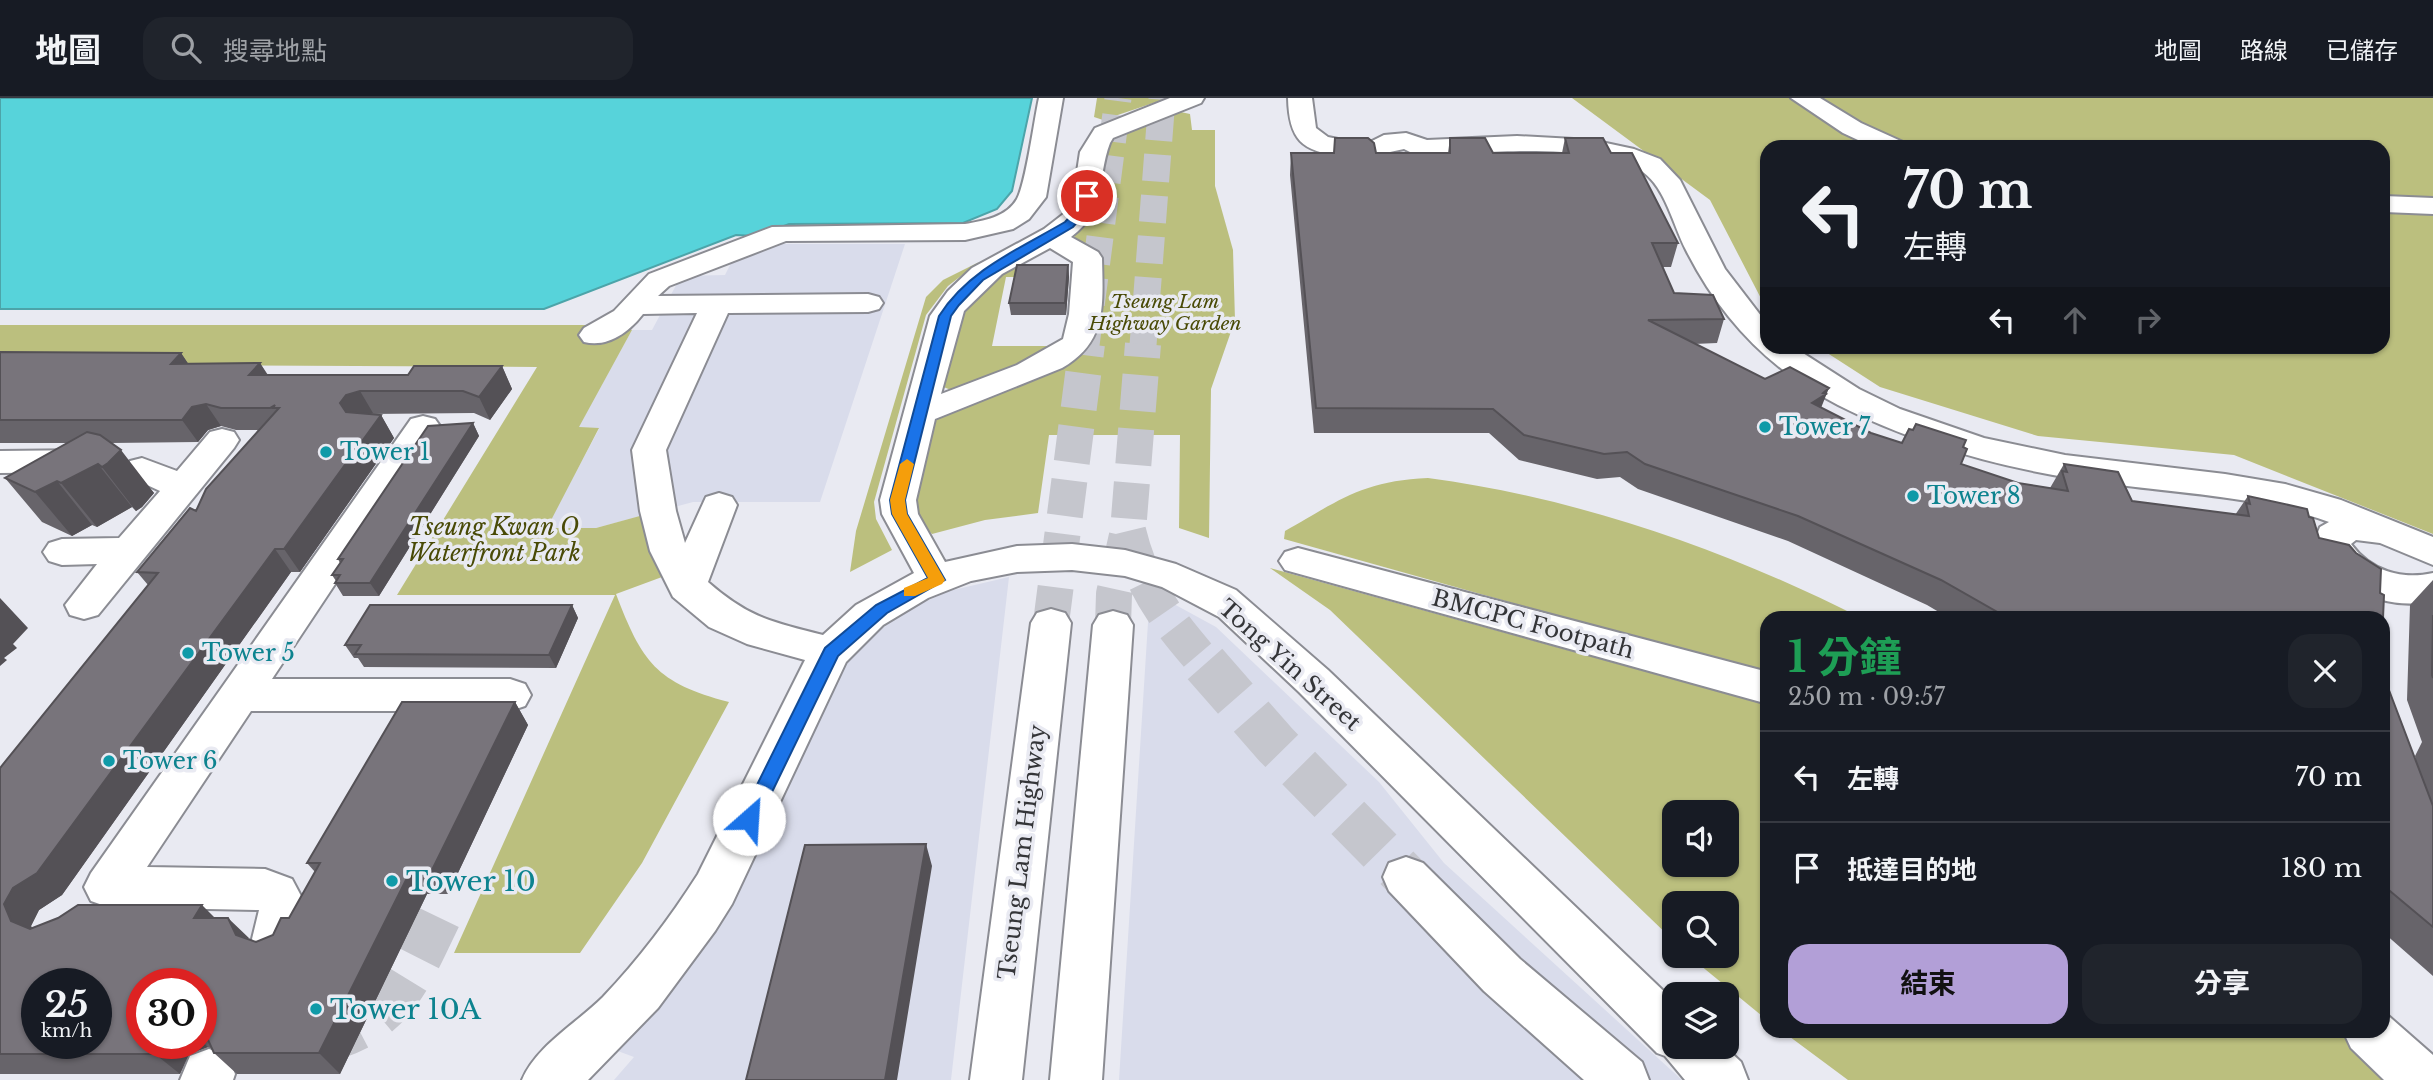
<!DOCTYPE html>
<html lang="zh-TW">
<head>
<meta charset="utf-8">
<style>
	body { margin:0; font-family:"Libre Baskerville","Noto Sans TC",serif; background:#20242c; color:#f1f3f6; height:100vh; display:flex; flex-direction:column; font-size:26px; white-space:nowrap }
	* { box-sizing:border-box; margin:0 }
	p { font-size:23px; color:#9ea1a6 }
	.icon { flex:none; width:38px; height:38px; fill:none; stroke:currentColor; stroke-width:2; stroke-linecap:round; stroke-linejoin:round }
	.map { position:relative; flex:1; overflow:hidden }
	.panel { position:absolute; left:1760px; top:513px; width:630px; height:427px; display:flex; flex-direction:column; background:#171b24; border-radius:21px; box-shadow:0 2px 5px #0004 }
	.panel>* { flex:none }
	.banner { position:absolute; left:1760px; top:42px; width:630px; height:214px; border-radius:21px; box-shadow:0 2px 5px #0004; background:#171b24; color:#f1f3f6; overflow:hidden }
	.fabs { position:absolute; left:1662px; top:702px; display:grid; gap:14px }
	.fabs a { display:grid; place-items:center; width:77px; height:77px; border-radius:14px; background:#171b24; box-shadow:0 2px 5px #0004; font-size:35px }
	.speed { position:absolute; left:21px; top:870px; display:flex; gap:14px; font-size:35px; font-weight:700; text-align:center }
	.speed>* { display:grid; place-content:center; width:91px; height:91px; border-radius:50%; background:#171b24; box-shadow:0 2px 5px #0004; line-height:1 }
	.speed small { font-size:18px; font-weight:400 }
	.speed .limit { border:10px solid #d22; background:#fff; color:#111 }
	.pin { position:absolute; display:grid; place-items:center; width:60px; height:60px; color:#fff; margin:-30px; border:4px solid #fff; border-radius:50%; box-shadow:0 2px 7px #0007 }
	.me { position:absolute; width:77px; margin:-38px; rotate:26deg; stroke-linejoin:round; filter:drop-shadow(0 0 5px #0008) }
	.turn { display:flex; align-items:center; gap:24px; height:147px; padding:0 28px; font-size:32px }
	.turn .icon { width:91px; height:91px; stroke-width:2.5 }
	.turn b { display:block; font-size:49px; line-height:60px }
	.lanes { display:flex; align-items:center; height:66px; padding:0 28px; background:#0003; justify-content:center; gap:35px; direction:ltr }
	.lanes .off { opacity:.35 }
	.round { display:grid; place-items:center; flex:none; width:74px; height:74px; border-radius:21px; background:#20242c }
	.overview { display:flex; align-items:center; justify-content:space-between; height:119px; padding:0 28px }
	h1 { font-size:42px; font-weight:700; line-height:52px; color:#1e9e55 }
	.primary-button { display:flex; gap:14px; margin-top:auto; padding:14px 28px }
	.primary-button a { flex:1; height:80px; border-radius:21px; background:#b29fd7; color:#111; font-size:28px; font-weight:700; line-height:80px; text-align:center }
	.primary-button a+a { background:#20242c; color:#f1f3f6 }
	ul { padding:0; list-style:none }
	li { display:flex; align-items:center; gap:21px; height:91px; padding:0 28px; border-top:2px solid #363941 }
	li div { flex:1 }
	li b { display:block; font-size:26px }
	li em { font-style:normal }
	header { display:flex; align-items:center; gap:42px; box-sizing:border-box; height:98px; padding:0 35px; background:#171b24; border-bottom:2px solid #363941 }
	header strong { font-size:33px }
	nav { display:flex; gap:38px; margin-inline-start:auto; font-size:24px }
	.search { width:490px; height:63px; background:#20242c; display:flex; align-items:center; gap:18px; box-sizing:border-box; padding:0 24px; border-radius:21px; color:#9ea1a6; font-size:26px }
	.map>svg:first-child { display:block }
	.built { fill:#d9dceb }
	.green { fill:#bbbf7e; fill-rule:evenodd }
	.water { fill:#57d3da; stroke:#4ca4a9; stroke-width:2 }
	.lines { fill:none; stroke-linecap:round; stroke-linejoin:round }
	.minor-tunnel { stroke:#c5c6cd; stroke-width:46; stroke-dasharray:46 24; stroke-linecap:butt }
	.major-tunnel-far2 { stroke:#c5c6cd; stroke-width:27; stroke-dasharray:27 14; stroke-linecap:butt }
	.major-tunnel-far1 { stroke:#c5c6cd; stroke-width:36; stroke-dasharray:36 18; stroke-linecap:butt }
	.major-tunnel { stroke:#c5c6cd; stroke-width:46; stroke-dasharray:46 24; stroke-linecap:butt }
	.minor-casing { stroke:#8b8c93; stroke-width:4 }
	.major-casing { stroke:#8b8c93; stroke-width:4 }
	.minor { fill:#fff; fill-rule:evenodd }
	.major { fill:#fff; fill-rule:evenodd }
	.wall { fill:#67646a; fill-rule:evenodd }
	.shaded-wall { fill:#545156 }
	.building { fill:#78747b; stroke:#545156; stroke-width:2; fill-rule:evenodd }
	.route { fill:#1a73e8; stroke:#114b97; stroke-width:2 }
	.slow { fill:#f59e0b }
	.culture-dot { fill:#0f9aa8; stroke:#e9eaf2; stroke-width:2.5 }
	.labels { text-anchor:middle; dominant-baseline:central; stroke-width:7; stroke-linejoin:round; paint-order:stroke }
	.far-park-label { font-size:19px; font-style:italic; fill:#494a06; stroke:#e9eaf2 }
	.culture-label { font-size:23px; fill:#0d838f; stroke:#e9eaf2; text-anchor:start }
	.park-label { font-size:23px; font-style:italic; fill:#494a06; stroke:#e9eaf2 }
	.street-label { font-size:23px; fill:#343538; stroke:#e9eaf2 }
	.near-culture-label { font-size:28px; fill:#0d838f; stroke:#e9eaf2; text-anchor:start }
</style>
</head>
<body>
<header>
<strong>地圖</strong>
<div class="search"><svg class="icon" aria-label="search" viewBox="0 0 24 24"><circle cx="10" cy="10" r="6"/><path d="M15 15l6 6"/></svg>搜尋地點</div>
<nav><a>地圖</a><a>路線</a><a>已儲存</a></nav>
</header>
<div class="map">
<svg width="2433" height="982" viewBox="0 0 2433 982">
	<rect width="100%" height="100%" fill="#e9eaf2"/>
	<path class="built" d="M766 146H905L820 404H693L596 430H546L599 331 578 330 632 232H652L681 178 725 177 733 161Z
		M1009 479 951 982H614L634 959 615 952 829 579 866 542 907 512 949 493Z
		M1150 493 1216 529 1379 684 1444 765 1682 982H1119Z"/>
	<path class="green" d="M1097 0H1168L1103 22 1094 19Z
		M1572 0H2433V436L2234 357 2038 338 1880 289 1818 249 2384 248V49H1768L1767 212 1710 102Z
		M1176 13 1190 16 1192 32H1215V88L1233 152 1235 222 1211 291 1209 440 1179 430 1180 337H1049L1038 415 985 422 932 436 923 428 914 411 934 323 941 317 1073 262 1091 244 1093 234 1074 137C1077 125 1090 121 1096 112 1103 99 1100 59 1110 39Z
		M1022 161 1018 179H1006L992 248H1061L951 292 941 288 957 219 975 194Z
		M979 164 948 188 926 217 874 404 876 421 892 452 850 474 856 433 926 199 943 182Z
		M0 227H621L632 232 579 329 599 330 547 430H596L647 416 662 479 616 496C642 564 656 585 729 604L642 765 580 855H454L615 497H397L537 269 0 266Z
		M1428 380C1578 400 1727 452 1861 520H1768L1767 576 1284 441 1285 433C1340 402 1362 383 1428 380Z
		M1270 470 1767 607V922L1689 858H1727V805H1675V844L1330 512ZM1675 714H1727V766H1675Z
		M1782 933H2341L2394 982H1848Z"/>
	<path class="water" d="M0 0H1032L1012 93 997 111 963 125 789 126 757 138 736 137 544 211H0Z"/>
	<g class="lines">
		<path class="minor-tunnel" d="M314 944C391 928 407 884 438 819"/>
		<path class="major-tunnel-far2" d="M1086 247 1118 0
			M1143 247 1162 0"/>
		<path class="major-tunnel-far1" d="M1128 433C1142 491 1168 523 1206 567
			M1051 525 1087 246
			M1113 527 1114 496 1128 433 1143 246"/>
		<path class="major-tunnel" d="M1205 566 1276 647 1406 779"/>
		<defs>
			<path id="minor" d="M1039 0H1063L1046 99 1029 121 1013 131 965 142 786 143 669 188 658 198 868 196 879 199 883 205 879 211 868 214 728 215 666 352 676 413 685 445 706 399 719 395 732 399 737 407 708 484C749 520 772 524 823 537L856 507 914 475 882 416 880 402 930 218 948 193 972 170 1044 131 1066 114 1073 100 1080 54 1095 30 1170 0H1204L1201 5 1113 40 1110 45C1096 82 1108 111 1071 139L1098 154 1102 160C1103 208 1107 244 1062 270L935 321 916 402 918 416 945 464 1017 448 1072 446 1125 452 1176 466 1236 492 1328 572 1675 904V948H1724L1741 964 1748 982H1685L1665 958 1657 955 1299 594 1219 519 1162 489 1125 478 1072 472 1017 474 971 483 928 500 883 527 846 564 732 806 715 833 658 910 588 982H522C536 948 577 925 603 899 639 861 670 820 698 776L805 562 747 546 709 529 673 499 650 453 640 413 632 352 697 215 643 216C629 234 608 250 584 244L579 237 584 230 614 213 649 176 772 129 965 126C983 123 1007 119 1017 101 1026 85 1034 22 1039 0ZM1050 150 1073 164 1069 216 1063 241 1017 267 941 296 964 213 1002 176Z
				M1288 0H1312L1316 30 1328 39 1348 43H1372L1384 37 1406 35 1427 42 1517 38 1592 42 1634 51 1660 61 1680 82 1725 171 1768 227V248H1792L1859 291 1900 311 1984 340 2065 357 2225 376 2285 386 2341 402 2433 439V467L2380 445 2356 442 2351 446C2371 473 2401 482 2433 475V503C2383 514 2339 489 2313 447L2320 429 2329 424C2258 398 2185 396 2111 386 2017 374 1923 350 1838 307 1770 272 1720 220 1686 152 1673 127 1666 91 1643 74 1606 45 1488 53 1440 57 1432 79 1396 77 1378 68 1373 66 1369 60 1365 59 1359 57 1349 58 1343 58 1301 54 1289 41 1288 0ZM1404 51 1414 56 1402 59 1390 54Z
				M1791 0H1820L1861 25 1903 44 1907 49H1873L1843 35Z
				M2384 98 2433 100V116L2384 114Z
				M423 318 435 321 440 328 272 581H510L525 586 531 597 525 608 510 613H251L147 769 265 771 292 781 309 813 293 856 276 863 259 856 252 841 259 812 108 809 91 803 84 789 91 775 411 321Z
				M222 331 234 334 239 342 234 350 98 517 84 521 70 517 65 507 97 466 62 467 49 463 43 454 49 445 62 441 119 440 160 393 130 379 125 371 130 363 142 360 177 373 210 334Z
				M89 352 101 355 106 363 101 371 89 374 0 375V353Z
				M1298 450 1768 574V606L1285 472 1279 463 1285 454Z
				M2384 914 2433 957V982H2384L2351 950 2343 933H2384Z
				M209 951 228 958 235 976 233 982H180L190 958Z"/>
			<path id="major" d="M1051 511 1065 515 1071 525 1022 982H970L1031 525 1037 515Z
				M1113 513 1127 517 1133 527 1102 982H1050L1093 527 1099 517Z
				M1406 759 1423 765 1520 861 1642 964 1649 982H1584L1484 893 1389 793 1383 779 1389 765Z"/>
		</defs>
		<use href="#minor" class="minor-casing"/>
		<use href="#major" class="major-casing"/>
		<use href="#minor" class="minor"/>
		<use href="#major" class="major"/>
	</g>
	<path class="wall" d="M1450 40 1493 55H1562L1565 40 1611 55 1678 145 1671 169H1662L1674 195 1724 221 1717 245 1694 246 1871 335 1902 345 1963 349 1961 366 2018 385 2050 390 2064 366 2132 403 2235 417 2248 398 2309 419 2319 440 2380 495 2383 520H1949L1927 507 1788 443 1638 391 1620 379 1597 381 1519 362 1489 335H1314L1290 77 1291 55H1448Z
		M1068 167 1069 179 1066 217H1011L1009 205Z
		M0 254 181 255 188 266 260 265 268 277H408L502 268 512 291 490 322 474 315 370 316 381 317 394 340 300 474H291L62 797 39 812 31 828 32 830 215 820 250 842 256 844 273 837 289 820 315 774 307 765 515 604 528 627 448 796H427L340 976H237L214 955 211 950 208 949 189 956 180 976H0V670L148 487 137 474 196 413 258 332H236L221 328 208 332 198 344 111 345 154 395 142 409 136 413 132 409 97 429 92 427 72 438 42 424 5 380 69 345H0ZM201 886V945H142Z
		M473 325 479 338 379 498H343L335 485 336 483 332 477 340 465 338 461Z
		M2433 482V878L2384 835V579L2416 664 2415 658 2422 644 2407 602 2410 507Z
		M572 507 578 520 556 570 364 569 358 560H354L345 547Z"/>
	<path class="shaded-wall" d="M1068 167 1069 179 1066 217 1065 205Z
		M181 255 196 277 171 266Z
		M260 265 274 288 249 277Z
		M502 268 512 291 490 322 479 299Z
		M1829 290 1819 315 1812 305Z
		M360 293 373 315 359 319 353 328 340 305 346 297Z
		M206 306 221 328 208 332 198 344 182 322 192 309Z
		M381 317 394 340 300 474 284 451Z
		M473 325 479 338 379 498 370 485Z
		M121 352 154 395 142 409 136 413 102 369Z
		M98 366 132 409 97 429 61 385Z
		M57 383 92 427 72 438 35 394Z
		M275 451 291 474 62 797 39 812 31 828 38 845 11 823 4 806 13 790Z
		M0 500 28 530 13 546 17 550 4 560 7 562 0 568Z
		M572 507 578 520 556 570 549 557Z
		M515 604 528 627 448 796 431 774Z
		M926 746 932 768 897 982H885Z
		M410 774 427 796 340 976 319 955Z
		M202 807 224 829 194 820Z
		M228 820 250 841 236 837Z
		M201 943 208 949 189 956 180 976 155 956 160 945H201Z"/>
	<path class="building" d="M1335 40H1368L1374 45 1376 55H1450V40H1485L1493 55H1569L1565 40H1603L1611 55H1632L1678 145H1652L1674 195 1713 197 1724 221 1648 222 1765 281 1790 269 1829 290 1823 295 1826 296 1812 305 1871 335 1902 345 1909 331 1913 332 1916 326 1966 342 1963 349 1967 351 1961 366 2018 385 2068 393 2062 373 2067 374 2064 366 2118 374 2132 403 2249 418 2246 405 2250 406 2248 398 2307 411 2309 419 2313 420 2319 440 2349 447 2356 455 2381 471 2380 495 2384 497 2383 520H2008L1941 482 1798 418 1645 366 1627 354 1604 356 1524 337 1493 311 1316 310 1291 55H1334Z
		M1017 167H1068L1065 205H1009Z
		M0 254 181 255 171 266 260 265 249 277H408L414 268H502L479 299 463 293H360L346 297 340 305 346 314 381 317 284 451H275L37 775 13 790 4 806 11 823 30 831 58 820 78 807H202L194 820H228L236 837 256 844 273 837 281 820H289L320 765H307L402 604H515L431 774H410L319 955H214L205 935 201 934V886H142V945H160L155 956H0V670L158 475 137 474 190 410 196 413 206 391 279 310H273L275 307 270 310H221L206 306 192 309 182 322H0ZM37 886H96V945H37Z
		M473 325 370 485H335L340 477H332L343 461H338L428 328Z
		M87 334 100 337 121 352 108 365 102 369 98 366 61 385 57 383 35 394 5 380Z
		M370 507H572L549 557 355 556 361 547H345Z
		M2433 517V580L2432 577Z
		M2384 579 2433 708V829L2384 788Z
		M926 746 885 982H746L805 747Z"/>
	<path class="route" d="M1083 95 1093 98 1087 113 1073 129 983 182 959 207 951 218 905 402 907 416 945 482 887 515 838 558 756 727H743L740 721 825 550 876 507 928 480 892 416 890 402 939 218C968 172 1019 151 1065 124L1076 112Z"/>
	<path class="slow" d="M907 361 914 366 905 402 907 416 945 482 942 486 915 498H904V490L928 480 892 416 890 402 900 366Z"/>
	<g class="culture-dot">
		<circle cx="1765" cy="329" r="7"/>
		<circle cx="326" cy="354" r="7"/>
		<circle cx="1913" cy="398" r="7"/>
		<circle cx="188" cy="555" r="7"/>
		<circle cx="109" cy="663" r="7"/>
		<circle cx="392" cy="783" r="7"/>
		<circle cx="316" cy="911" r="7"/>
	</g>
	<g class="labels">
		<g class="far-park-label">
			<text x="1165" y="203">Tseung Lam<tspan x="1165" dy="22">Highway Garden</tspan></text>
		</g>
		<g class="culture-label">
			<text x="1779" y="329">Tower 7</text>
			<text x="340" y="354">Tower 1</text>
			<text x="1927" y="398">Tower 8</text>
			<text x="202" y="555">Tower 5</text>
			<text x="123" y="663">Tower 6</text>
		</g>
		<g class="park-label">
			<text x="494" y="429">Tseung Kwan O<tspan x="494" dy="26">Waterfront Park</tspan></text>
		</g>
		<g class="street-label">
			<text transform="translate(1533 526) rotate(15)">BMCPC Footpath</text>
			<text transform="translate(1290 567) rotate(42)">Tong Yin Street</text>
			<text transform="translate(1022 754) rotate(-83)">Tseung Lam Highway</text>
		</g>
		<g class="near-culture-label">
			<text x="406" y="783">Tower 10</text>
			<text x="330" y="911">Tower 10A</text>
		</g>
	</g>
</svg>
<div class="fabs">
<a><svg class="icon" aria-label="sound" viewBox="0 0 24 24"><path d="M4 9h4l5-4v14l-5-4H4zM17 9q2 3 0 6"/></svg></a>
<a><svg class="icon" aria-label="search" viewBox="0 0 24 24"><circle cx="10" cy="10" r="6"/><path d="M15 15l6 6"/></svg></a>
<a><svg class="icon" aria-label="layers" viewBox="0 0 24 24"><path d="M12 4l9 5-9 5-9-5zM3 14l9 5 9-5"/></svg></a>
</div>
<div class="speed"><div>25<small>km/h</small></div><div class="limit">30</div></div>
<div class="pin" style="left:1087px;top:98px;background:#d93025"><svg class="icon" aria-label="arrive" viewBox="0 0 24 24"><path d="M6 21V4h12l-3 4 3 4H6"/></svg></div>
<svg class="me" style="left:749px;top:721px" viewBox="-20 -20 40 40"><circle r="19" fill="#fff"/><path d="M0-13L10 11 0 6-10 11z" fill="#1a73e8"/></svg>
<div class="banner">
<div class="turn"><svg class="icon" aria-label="left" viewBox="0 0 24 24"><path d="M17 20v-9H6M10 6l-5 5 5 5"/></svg><div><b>70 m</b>左轉</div></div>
<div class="lanes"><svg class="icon" aria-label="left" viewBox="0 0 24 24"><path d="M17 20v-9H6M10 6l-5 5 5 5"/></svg><svg class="icon off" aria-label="ahead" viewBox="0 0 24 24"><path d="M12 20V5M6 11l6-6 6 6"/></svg><svg class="icon off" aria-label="right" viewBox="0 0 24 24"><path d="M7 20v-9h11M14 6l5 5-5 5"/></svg></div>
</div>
<section class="panel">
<div class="overview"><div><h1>1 分鐘</h1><p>250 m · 09:57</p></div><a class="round"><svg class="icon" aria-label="close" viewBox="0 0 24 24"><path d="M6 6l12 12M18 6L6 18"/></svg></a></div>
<ul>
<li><svg class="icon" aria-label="left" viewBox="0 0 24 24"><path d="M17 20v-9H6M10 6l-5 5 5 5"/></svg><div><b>左轉</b></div><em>70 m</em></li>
<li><svg class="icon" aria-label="arrive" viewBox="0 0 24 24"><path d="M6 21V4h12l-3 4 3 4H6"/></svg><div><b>抵達目的地</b></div><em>180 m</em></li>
</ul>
<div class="primary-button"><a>結束</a><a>分享</a></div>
</section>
</div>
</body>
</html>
